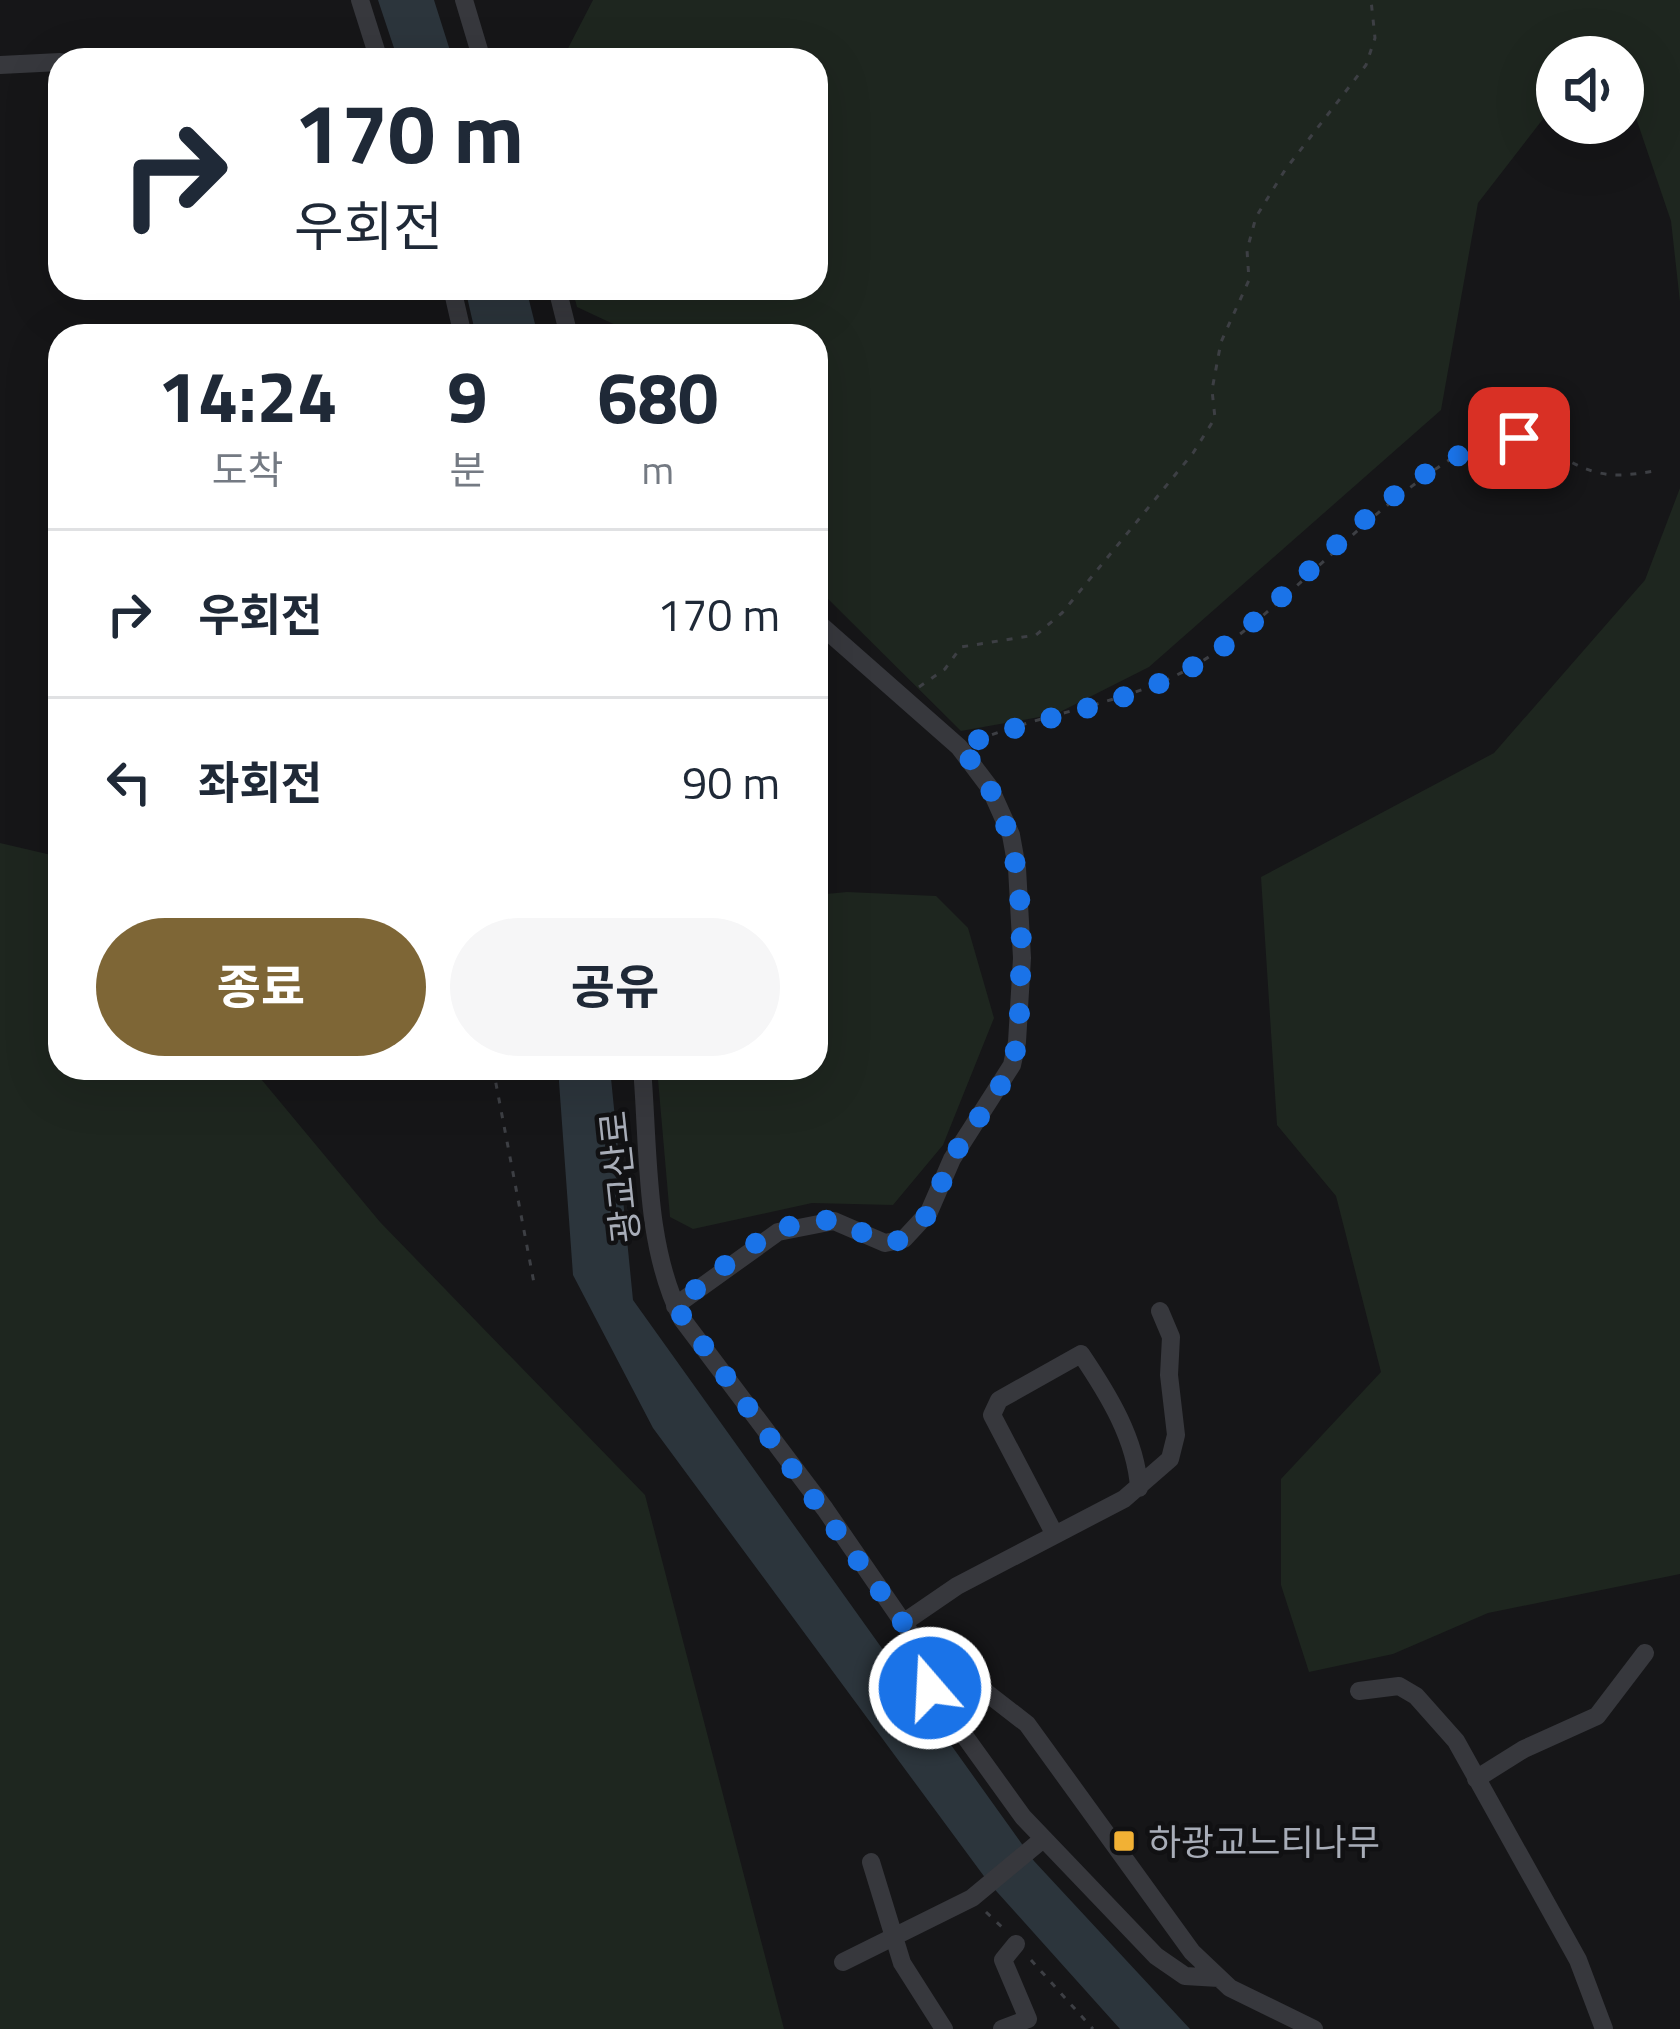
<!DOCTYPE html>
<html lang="ko">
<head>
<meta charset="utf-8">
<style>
	body { margin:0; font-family:"Titillium Web","Noto Sans KR",sans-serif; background:#f6f6f7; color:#1f2937; height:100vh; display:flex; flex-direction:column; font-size:45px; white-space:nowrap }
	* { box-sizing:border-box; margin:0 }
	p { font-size:39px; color:#747a83 }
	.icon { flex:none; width:66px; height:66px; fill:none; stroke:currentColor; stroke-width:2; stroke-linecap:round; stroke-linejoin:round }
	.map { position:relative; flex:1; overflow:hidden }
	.side { position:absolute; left:48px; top:324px; width:780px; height:756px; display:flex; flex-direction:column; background:#fff; border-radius:36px; box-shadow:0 12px 48px #0002 }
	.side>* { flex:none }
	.hud { position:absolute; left:48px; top:48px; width:780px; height:252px; border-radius:36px; box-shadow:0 12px 48px #0002; background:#fff; color:#1f2937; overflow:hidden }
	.buttons { position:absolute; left:1536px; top:36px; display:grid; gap:24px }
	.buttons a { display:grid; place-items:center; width:108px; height:108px; border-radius:50%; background:#fff; box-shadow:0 12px 48px #0002; font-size:60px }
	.pin { position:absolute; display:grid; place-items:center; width:102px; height:102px; color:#fff; margin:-51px; border-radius:24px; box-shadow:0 6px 18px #0006 }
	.me { position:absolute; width:132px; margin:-66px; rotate:341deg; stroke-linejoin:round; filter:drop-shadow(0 0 9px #0008) }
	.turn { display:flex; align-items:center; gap:42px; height:252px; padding:0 48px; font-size:54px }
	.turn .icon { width:156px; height:156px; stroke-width:2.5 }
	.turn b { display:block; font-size:84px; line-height:102px }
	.eta { display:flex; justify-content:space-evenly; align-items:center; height:204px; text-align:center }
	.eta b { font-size:72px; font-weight:700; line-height:84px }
	.primary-button { display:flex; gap:24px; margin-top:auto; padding:24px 48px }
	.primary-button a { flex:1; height:138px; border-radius:72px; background:#7e6636; color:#fff; font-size:48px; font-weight:700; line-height:138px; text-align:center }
	.primary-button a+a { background:#f6f6f7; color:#1f2937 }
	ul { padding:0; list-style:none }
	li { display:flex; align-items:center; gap:36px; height:168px; padding:0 48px; border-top:3px solid #e0e1e3 }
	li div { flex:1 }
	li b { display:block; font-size:45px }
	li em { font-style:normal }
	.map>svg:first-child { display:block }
	.green { fill:#1e261f }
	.water { fill:#2c353c }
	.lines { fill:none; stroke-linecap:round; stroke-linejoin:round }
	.path { stroke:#3d3f44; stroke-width:3; stroke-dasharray:6 9; stroke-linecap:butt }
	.minor { stroke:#37383d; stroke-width:18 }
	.route { stroke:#1a73e8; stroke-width:21; stroke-dasharray:0 37.8 }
	.poi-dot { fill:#f2b134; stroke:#111113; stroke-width:4.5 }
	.labels { text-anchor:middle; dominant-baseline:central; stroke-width:9; stroke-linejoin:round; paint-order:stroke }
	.street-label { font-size:36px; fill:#a8adb8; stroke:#111113 }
	.poi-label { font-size:36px; fill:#a8adb8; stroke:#111113; text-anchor:start }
</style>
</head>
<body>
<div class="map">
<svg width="1680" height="2029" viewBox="0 0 1680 2029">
	<rect width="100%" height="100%" fill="#161618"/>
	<path class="green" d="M593 0H1680V302L1671 221 1635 115H1623V57H1557V118L1543 119 1478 203 1441 410 1149 667 1056 714 961 731 816 587V336H639L577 307 572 288H816V60H562Z
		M1680 488V1574L1488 1613 1393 1654 1309 1672 1281 1585V1479L1381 1372 1336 1196 1277 1125 1261 877 1494 753 1645 580Z
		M0 843 60 857V1068H252L380 1222 645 1495 784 2029H0Z
		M847 892 936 896 968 928 994 1018 943 1145 893 1205 812 1203 693 1229 670 1217 657 1068H816V895Z"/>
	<path class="water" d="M378 0H434L453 60H398Z
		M465 288H526L538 336H476Z
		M558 1068H610L633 1300 1034 1861 1190 2029H1120L989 1883 653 1428 573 1275Z"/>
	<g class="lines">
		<path class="path" d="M919 687 945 669 961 647 1036 635 1062 613 1193 453 1215 418 1212 390 1221 342 1249 280 1247 250 1256 217 1285 170 1366 65 1375 38 1371 0
			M978 740C1057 708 1144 703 1216 652 1283 605 1339 542 1404 492 1429 474 1459 449 1490 442 1542 429 1557 464 1600 473 1618 477 1636 474 1654 471
			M493 1068 534 1283
			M986 1912 1005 1930
			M1031 1960 1093 2029"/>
		<path class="minor" d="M360 0 379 60
			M464 0 482 60
			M0 65 60 62
			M452 288 463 336
			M557 288 569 336
			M642 1068C649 1149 644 1245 682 1319L825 1509 911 1634 1027 1724 1192 1952 1230 1988 1314 2029
			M675 1306 778 1232 834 1221 885 1243 904 1239 929 1212 952 1159 1012 1065 1017 1042 1022 958 1017 868 1011 835 990 788 959 747 816 621
			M1055 1535 992 1415 999 1400 1081 1354C1108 1394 1136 1439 1139 1488
			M903 1623 957 1586 1124 1499 1170 1459 1176 1435 1169 1375 1171 1337 1160 1311
			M924 1644 930 1688 1023 1817 1156 1956 1185 1976 1219 1978
			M1359 1691 1399 1686 1416 1696 1456 1741 1578 1960 1604 2029
			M1476 1779 1524 1749 1597 1716 1645 1653
			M871 1862 902 1963 944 2029
			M843 1962 972 1898 1043 1839
			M1002 2029 1028 2019 1003 1960 1016 1944"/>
	</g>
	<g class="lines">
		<path class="route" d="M930 1688 924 1644 911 1634 675 1306C717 1274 776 1212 833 1221 856 1224 879 1250 902 1239 929 1227 938 1188 950 1163 967 1128 999 1098 1012 1061 1021 1039 1019 1012 1020 989 1024 903 1022 813 959 747 1044 713 1140 706 1216 652 1309 586 1401 452 1519 438"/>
	</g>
	<rect class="poi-dot" x="1112" y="1829" width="24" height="24" rx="6"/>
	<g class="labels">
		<g class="street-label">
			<text transform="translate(619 1177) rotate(-96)">광교산로</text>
		</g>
		<g class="poi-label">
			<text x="1148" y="1841">하광교느티나무</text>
		</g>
	</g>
</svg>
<div class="buttons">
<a><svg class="icon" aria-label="sound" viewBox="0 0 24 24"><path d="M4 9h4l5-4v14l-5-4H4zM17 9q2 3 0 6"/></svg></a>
</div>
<div class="pin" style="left:1519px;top:438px;background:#d93025"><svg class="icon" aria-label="arrive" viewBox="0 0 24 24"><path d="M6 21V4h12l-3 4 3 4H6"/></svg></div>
<svg class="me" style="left:930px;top:1688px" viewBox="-20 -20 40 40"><circle r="17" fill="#1a73e8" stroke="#fff" stroke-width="3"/><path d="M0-11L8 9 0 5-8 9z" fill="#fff"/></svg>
<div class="hud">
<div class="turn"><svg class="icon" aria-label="right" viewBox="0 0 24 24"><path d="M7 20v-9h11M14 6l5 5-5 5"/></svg><div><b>170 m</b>우회전</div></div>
</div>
<section class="side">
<div class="eta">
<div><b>14:24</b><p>도착</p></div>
<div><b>9</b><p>분</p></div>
<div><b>680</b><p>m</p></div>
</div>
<ul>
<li><svg class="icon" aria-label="right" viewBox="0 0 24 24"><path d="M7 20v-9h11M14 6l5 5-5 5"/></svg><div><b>우회전</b></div><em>170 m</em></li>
<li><svg class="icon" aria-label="left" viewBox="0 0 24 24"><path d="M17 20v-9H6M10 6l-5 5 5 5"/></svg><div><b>좌회전</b></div><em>90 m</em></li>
</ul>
<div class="primary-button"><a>종료</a><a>공유</a></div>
</section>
</div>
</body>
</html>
